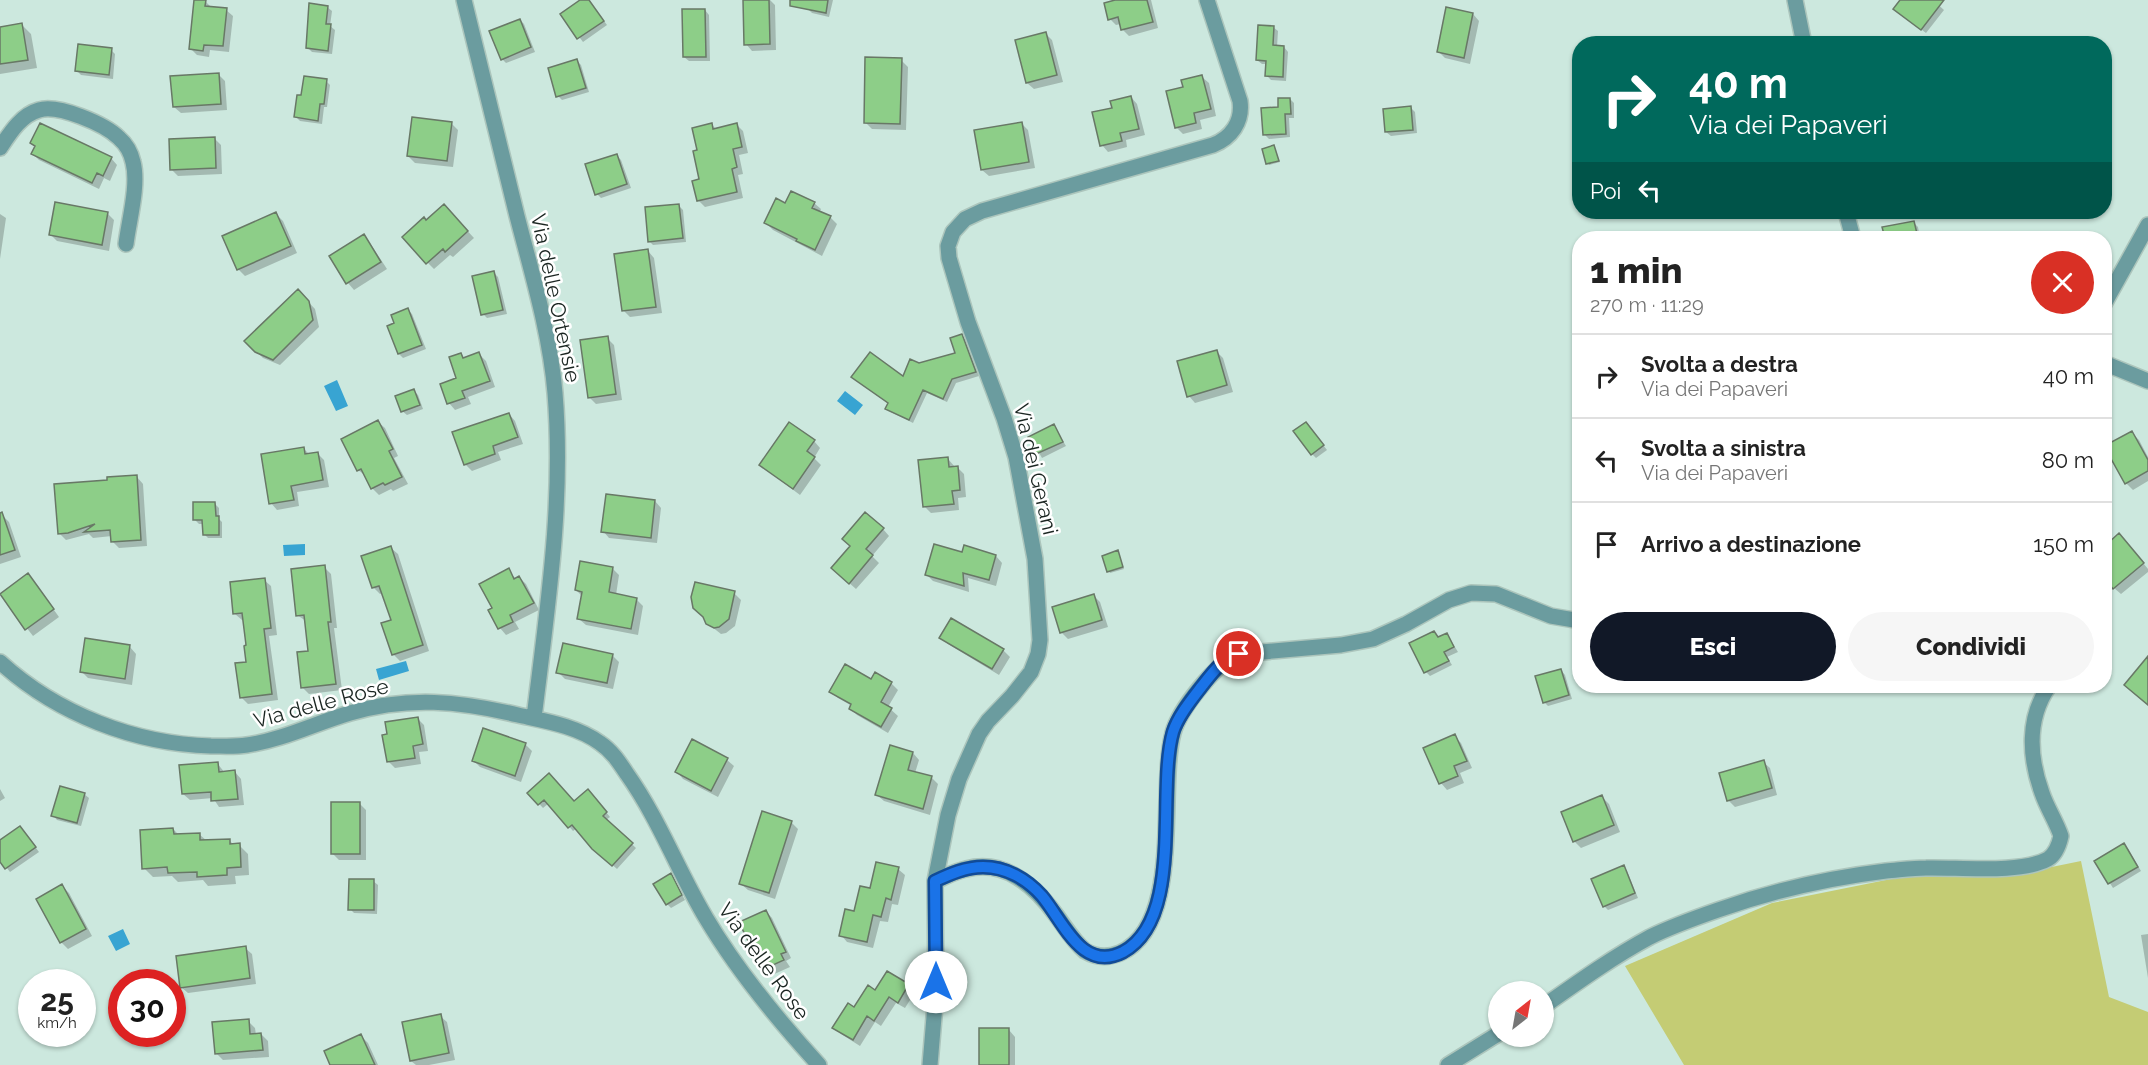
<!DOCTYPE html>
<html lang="it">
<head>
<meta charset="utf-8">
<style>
	body { margin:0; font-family:Raleway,sans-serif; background:#f6f6f6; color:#222; height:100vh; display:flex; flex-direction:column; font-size:22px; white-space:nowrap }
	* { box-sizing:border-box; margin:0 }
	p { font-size:20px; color:#767676 }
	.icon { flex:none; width:33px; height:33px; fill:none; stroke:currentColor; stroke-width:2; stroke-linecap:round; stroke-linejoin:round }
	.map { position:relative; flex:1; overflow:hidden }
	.panel { position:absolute; left:1572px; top:231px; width:540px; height:462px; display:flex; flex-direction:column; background:#fff; border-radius:24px; box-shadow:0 2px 4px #0004 }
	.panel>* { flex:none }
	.guide { position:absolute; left:1572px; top:36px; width:540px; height:183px; border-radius:24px; box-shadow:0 2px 4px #0004; background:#00695c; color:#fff; overflow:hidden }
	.needle { width:39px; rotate:31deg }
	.controls { position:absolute; left:1488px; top:981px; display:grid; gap:12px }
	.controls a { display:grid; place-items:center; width:66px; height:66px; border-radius:50%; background:#fff; box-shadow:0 2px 4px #0004; font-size:30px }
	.speed { position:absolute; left:18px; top:969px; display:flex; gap:12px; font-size:30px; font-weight:700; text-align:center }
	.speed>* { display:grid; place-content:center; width:78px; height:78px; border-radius:50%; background:#fff; box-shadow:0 2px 4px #0004; line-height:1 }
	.speed small { font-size:15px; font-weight:400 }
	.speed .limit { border:9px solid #d22; background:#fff; color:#111 }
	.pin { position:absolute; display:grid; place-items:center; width:51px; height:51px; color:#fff; margin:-26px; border:3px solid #fff; border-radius:50%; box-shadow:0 2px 6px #0007 }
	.me { position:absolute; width:66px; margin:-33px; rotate:0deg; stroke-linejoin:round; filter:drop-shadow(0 0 4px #0008) }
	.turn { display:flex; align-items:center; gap:21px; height:126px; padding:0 18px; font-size:27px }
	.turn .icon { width:78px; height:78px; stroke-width:2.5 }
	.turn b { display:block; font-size:42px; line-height:51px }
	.then { display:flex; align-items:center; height:57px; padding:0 18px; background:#0003; gap:12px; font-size:22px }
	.round { display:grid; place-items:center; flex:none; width:63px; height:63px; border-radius:32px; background:#f6f6f6 }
	.headline { display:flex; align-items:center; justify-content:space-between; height:102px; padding:0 18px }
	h1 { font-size:36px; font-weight:800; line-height:45px }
	.cta { display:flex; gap:12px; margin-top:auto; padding:12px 18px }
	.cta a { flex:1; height:69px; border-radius:36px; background:#111827; color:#fff; font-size:24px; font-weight:800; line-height:69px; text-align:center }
	.cta a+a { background:#f6f6f6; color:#222 }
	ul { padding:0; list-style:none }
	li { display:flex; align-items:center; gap:18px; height:84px; padding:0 18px; border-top:2px solid #e0e0e0 }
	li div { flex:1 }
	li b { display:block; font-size:22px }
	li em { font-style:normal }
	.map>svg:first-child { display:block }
	.green { fill:#c4cc74 }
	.water { fill:#38a4d2 }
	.shadow { fill:#0003 }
	.building { fill:#8dce88; stroke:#687866; stroke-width:1.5 }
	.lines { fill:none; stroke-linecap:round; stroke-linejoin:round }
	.minor-casing { stroke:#acc5bc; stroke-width:18 }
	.minor { stroke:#6b9c9f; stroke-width:15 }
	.route-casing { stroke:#114b97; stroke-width:15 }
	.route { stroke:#1a73e8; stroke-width:10 }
	.labels { text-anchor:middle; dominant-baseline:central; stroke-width:5; stroke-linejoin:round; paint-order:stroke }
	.street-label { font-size:21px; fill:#1a2521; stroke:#fff }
</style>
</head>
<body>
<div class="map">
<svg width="2148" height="1065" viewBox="0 0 2148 1065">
	<rect width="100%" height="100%" fill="#cce8de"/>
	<path class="green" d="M2081 861 2109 997 2148 1012V1065H1684L1625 966 1772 903 1906 876 2003 877Z"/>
	<path class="water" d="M337 380 348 406 336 411 324 386Z
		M845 391 863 405 855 415 837 401Z
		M305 544V555L284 556 283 545Z
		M406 661 409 671 379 680 376 669Z
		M123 929 130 944 116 951 108 936Z"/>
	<path class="shadow" d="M583 0 590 2 607 25 583 42 562 14Z
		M745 0H770L775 5 776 50 752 51 746 44Z
		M810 0H833L829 17 812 13 808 9Z
		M1116 0H1151L1158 28 1129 36 1123 30 1121 24 1116 25 1110 19Z
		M1902 0H1933L1944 10 1926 33 1900 13Z
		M205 1 212 8 226 10 233 16 229 52 210 50 209 57 197 55 191 49Z
		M327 7 332 11 330 26 335 30 332 54 312 52 308 48Z
		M705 10 709 15 710 61H689L684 57Z
		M1473 14 1479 21 1470 64 1445 58 1439 52Z
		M520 20 524 24 535 52 506 63 502 59Z
		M22 25 31 34 37 68 0 74V29Z
		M1273 27 1278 31 1277 47H1284L1288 52 1286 81 1271 80 1267 76 1268 64H1262L1257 60Z
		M1046 34 1052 40 1063 82 1034 89 1027 83Z
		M111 50 115 54 113 79 81 75 77 71Z
		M901 60 908 67 906 130 872 129 865 122Z
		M577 61 581 65 589 92 562 100 558 96Z
		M218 74 225 81 227 110 181 113 174 107Z
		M1202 77 1209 83 1216 116 1200 120 1202 129 1183 134 1176 127Z
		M326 81 330 85 327 107H324L322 124 300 121 296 117 302 97Z
		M1131 97 1137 104 1145 135 1126 140 1127 147 1108 152 1102 145 1114 109Z
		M1290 99 1294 103V118H1289L1290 137 1269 139 1264 134 1280 108Z
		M1411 108 1415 112 1417 133 1391 136 1386 132Z
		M451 123 458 130 453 167 415 163 408 156Z
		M1022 124 1028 130 1035 168 989 176 982 170Z
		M712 125 716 129 737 125 743 131 748 153 739 155 743 174 738 175 743 198 705 207 698 200 701 180 699 151Z
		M215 139 221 145 222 174 178 176 171 169Z
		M32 143 111 158 117 165 110 181 104 178 99 189 39 160 33 154 36 147Z
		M1274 147 1280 162 1269 165 1263 150Z
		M617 156 621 160 631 188 601 198 597 194Z
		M814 203 821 209 819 213 830 217 837 224 822 256 773 230 766 223 786 205Z
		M679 206 683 210 686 242 653 245 649 241Z
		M450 212 474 238 453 257 450 255 434 269 428 263 426 221Z
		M0 214 6 218 0 259Z
		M108 214 114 220 109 251 57 241 50 234Z
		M276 214 283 221 297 253 245 276 238 269Z
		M1914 223 1918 227 1920 238H1886L1884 228Z
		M364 236 370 243 387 269 354 290 348 283 331 257Z
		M648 251 654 258 662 313 630 317 624 311Z
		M494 273 498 277 507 314 487 318 483 314Z
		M298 291 315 309 319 327 280 365 263 358 246 341Z
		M408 310 412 314 426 349 403 358 399 354 396 324Z
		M962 336 966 340 979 376 956 383 947 402 927 393 913 423 891 412 887 409 889 404 857 381 903 378 919 365 957 354Z
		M607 338 614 345 622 400 596 404 590 398Z
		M1216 351 1223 358 1233 392 1195 403 1189 396Z
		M461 354 465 359 479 354 486 361 495 387 468 397 471 404 455 410 449 403 458 379Z
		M414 391 418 395 423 409 407 415 402 411Z
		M509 414 515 421 523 444 498 452 501 460 472 471 465 464Z
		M378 422 385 428 398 456 394 458 408 484 393 491 391 489 379 495 372 488 366 476 358 470Z
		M1054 426 1066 446 1042 458 1030 437Z
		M1310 428 1327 450 1316 458 1312 454Z
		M2132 433 2139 440 2148 457V481L2133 490 2126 483Z
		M814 441 820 448 814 458 821 465 800 495 760 465Z
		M303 448 310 455 317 453 324 460 329 487 297 492 299 506 277 510 271 503Z
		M948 459 955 467H957L964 474 966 497 958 498 959 510 931 513 924 506Z
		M137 477 143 484 147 546 119 548 112 541V536L93 538 89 534 66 540 59 533Z
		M655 501 661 508 657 543 609 538 603 531Z
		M215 504 219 508V519L222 522V538H208L204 534V524H199L195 520Z
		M0 516H3L9 522 21 557 0 564Z
		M883 529 889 536 872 556 879 563 856 589 839 574 851 546Z
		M2126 542 2148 569V572L2121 594 2114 588Z
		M391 548 398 554 429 651 400 661 393 654V621L383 593 380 594 373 587Z
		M1117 552 1124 569 1110 573 1109 571Z
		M963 554 996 556 1002 563 996 586 968 578 969 592 933 581 927 575Z
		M324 567 331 574 337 628H334L342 690 309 694 302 687 310 652 306 621 297 615Z
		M613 569 619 575 616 595 636 599 643 606 638 635 586 625 579 619 583 597 576 590Z
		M508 570 516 579 519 577 526 584 539 610 515 622 519 629 506 635 500 628 490 611 494 609Z
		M264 580 271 586 277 635 269 636 278 700 248 704 241 697 248 663V647L244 620H242L235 614Z
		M34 582 59 617 33 636 1 595Z
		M734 593 741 600 735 626 726 633 721 634 707 623Z
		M1094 596 1100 602 1108 627 1068 639 1061 632Z
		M1434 632 1439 638 1447 634 1458 652 1447 657 1452 665 1430 676 1426 672 1411 644Z
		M941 638 1003 650 1010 657 999 675 948 644Z
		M86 640 130 647 136 654 132 685 88 678 82 672Z
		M612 655 619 662 613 689 565 679 558 672Z
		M1561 670 1565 675 1572 699 1548 706 1544 702Z
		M871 681 891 683 898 690 888 707 898 716 888 733 857 715 850 708 852 706 838 698 831 692Z
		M417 718 424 725 428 751 419 752 421 764 395 768 388 761Z
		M1454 736 1461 743 1472 768 1460 773 1464 783 1447 790 1441 783 1425 748Z
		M525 744 532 751 521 782 480 767 474 761Z
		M913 753 919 760 915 773 932 778 938 784 930 815 884 801 877 795Z
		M727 760 734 766 718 797 683 779 677 772Z
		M1763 762 1770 768 1777 795 1735 807 1728 800Z
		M217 763 225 773 235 772 241 779 244 805 219 807 213 798 190 800 183 794Z
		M0 789 5 798 0 801Z
		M529 793 574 803 592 795 610 817 606 820 636 848 617 869 599 853 577 828 573 831 549 803 543 808Z
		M84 794 89 798 81 826 57 820 53 815Z
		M1602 797 1609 804 1620 832 1581 848 1574 841Z
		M359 803 366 810V860H339L332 853Z
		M791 822 798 829 775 899 748 890 741 884Z
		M173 829 179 835 199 834 207 841 229 840 234 845H239L248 854 249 875 235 876 236 884 208 886 203 880 178 882 172 876 153 877 144 868Z
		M24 832 39 852 10 872 0 859V842Z
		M2128 849 2141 871 2113 888 2096 861Z
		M1623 867 1627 871 1638 898 1608 910 1604 906Z
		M898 869 905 875 898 905 892 904 888 922 880 921 873 948 847 942 841 935 871 890Z
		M671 875 685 900 671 908 667 904Z
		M373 881 378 885 377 914 354 913 350 909Z
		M62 886 69 893 92 936 68 949 61 942Z
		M766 911 772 918 791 958 786 961 790 967 770 976 763 969Z
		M2148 934V978L2141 935Z
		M245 948 252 954 256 984 188 993 181 987Z
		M908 985 915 992 905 1008 896 1003 881 1026 875 1022 860 1046 841 1034 834 1027 876 992Z
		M440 1016 447 1022 455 1060 429 1065H416L411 1061Z
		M248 1021 255 1028 256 1035 261 1034 268 1041 269 1057 223 1060 216 1053Z
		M1009 1030 1015 1037V1065H980Z
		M361 1036 368 1043 378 1065H332Z"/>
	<path class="building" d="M194 0H206L205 6 227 8 223 46 204 45 203 51 189 49Z
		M580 0H589L604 21 577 39 560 14Z
		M743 0H769L770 44 744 45Z
		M790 0H828L826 13 790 6Z
		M1115 0H1147L1153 22 1121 30 1118 17 1108 20 1104 3Z
		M1900 0H1944L1921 30 1893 9Z
		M309 3 328 6 326 24H331L328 51 306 48Z
		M1446 7 1473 13 1464 58 1437 52Z
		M682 9H705L706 57H683Z
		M520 19 531 47 501 60 489 31Z
		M22 23 28 60 0 64V27Z
		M1258 25 1274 26 1273 45 1284 46 1283 77 1265 76 1266 61 1256 60Z
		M1046 32 1057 75 1026 83 1015 40Z
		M78 44 112 48 109 75 75 71Z
		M865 57 902 58 900 124 864 123Z
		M577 59 586 88 556 97 548 68Z
		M219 73 221 104 173 107 170 76Z
		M1202 75 1211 109 1194 113 1196 123 1175 128 1166 91 1183 87 1181 80Z
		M304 76 327 79 324 104H320L318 121 294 117 297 95H301Z
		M1131 96 1139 129 1120 133 1122 141 1100 146 1092 112 1112 108 1110 101Z
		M1278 98H1290L1291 114H1285L1286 134 1263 135 1261 108 1278 107Z
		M1411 106 1413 130 1385 132 1383 109Z
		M412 117 452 122 447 161 407 156Z
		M1022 122 1029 162 981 170 974 130Z
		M40 123 112 157 103 176 97 173 92 183 31 154 35 146 30 143Z
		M712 123 713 129 737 123 742 147 733 149 737 167 732 169 737 192 697 201 692 181 699 179 693 151 697 150 692 128Z
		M215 137 216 168 170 170 169 139Z
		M1274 145 1279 161 1266 164 1262 149Z
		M617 154 627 184 595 195 585 164Z
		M791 191 815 202 812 208 831 216 815 250 796 241 797 239 764 223 776 198 785 203Z
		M55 202 108 212 102 245 49 235Z
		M444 204 468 231 445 252 443 249 426 264 402 237 424 217 426 220Z
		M679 204 683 238 648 242 645 207Z
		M276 212 291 246 237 270 222 236Z
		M1914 221 1918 238H1885L1882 227Z
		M364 234 381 262 346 284 329 256Z
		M648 249 656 307 622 311 614 254Z
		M494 271 503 310 481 315 472 276Z
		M298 289 309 301 313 320 273 360 255 352 244 341Z
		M408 308 422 345 398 354 387 326 394 323 391 315Z
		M962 334 976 372 952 379 943 399 923 390 909 420 885 409 888 403 851 377 870 352 903 376 910 359 919 363 955 353 950 338Z
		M608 336 616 394 588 398 580 340Z
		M1217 350 1227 385 1187 397 1177 361Z
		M479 352 490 381 462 391 465 398 447 404 440 384 456 378 449 357 461 353 463 358Z
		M414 389 420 405 401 412 395 396Z
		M509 413 518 437 493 446 495 454 464 465 452 432Z
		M378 420 393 449 389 451 402 477 385 485 383 483 371 489 361 469 357 471 341 439Z
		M789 422 815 440 807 451 815 457 793 489 759 465Z
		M1306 422 1324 445 1311 455 1293 431Z
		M1054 424 1063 442 1036 454 1028 437Z
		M2132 431 2148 460V471L2125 484 2104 446Z
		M304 447 305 454 318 452 323 480 291 486 294 500 269 504 261 454Z
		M948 457 949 467 958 466 960 490 952 491 954 504 923 507 918 460Z
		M137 475 141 540 111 542 110 530 84 532 95 524 68 533 58 534 54 484 107 480V477Z
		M606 494 655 500 651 538 601 532Z
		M193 502H215L216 516H219V535H203L202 520H193Z
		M2 512 15 550 0 555V513Z
		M865 512 884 528 866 549 873 555 849 584 831 568 850 546 842 539Z
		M2119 533 2144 563 2113 589 2104 578V553L2110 548 2107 544Z
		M934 544 962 552 964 545 996 555 989 580 963 573 964 586 925 575Z
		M391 546 423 645 392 655 381 623 391 620 379 586 372 588 361 556Z
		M1118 550 1123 567 1107 572 1102 556Z
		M580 561 613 567 609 592 637 598 631 629 577 619 582 592 575 590Z
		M325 565 331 622H328L336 684 301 688 297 652 308 651 304 615 296 616 291 569Z
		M509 568 514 579 519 576 534 603 510 615 513 622 498 629 488 610 492 608 479 584Z
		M28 573 54 609 25 630 0 594Z
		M265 578 271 628 264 629 272 694 240 698 235 663 246 662 244 646 246 645 242 613 233 614 230 582Z
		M695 582 735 591 729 619 719 627 714 628 706 624 703 617 693 608 691 597Z
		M1094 594 1102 620 1060 633 1052 607Z
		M951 618 1004 649 992 669 939 638Z
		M1434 631 1438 637 1447 633 1454 647 1444 652 1449 661 1424 673 1409 643Z
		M85 638 130 645 125 679 80 672Z
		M563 643 613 654 607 683 556 673Z
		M2148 656V705L2124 685Z
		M845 664 871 679 875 672 892 682 881 702 892 708 881 727 849 709 851 704 829 692Z
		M1561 669 1569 695 1543 703 1535 676Z
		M418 717 423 744 413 746 415 758 387 762 382 735 387 734 385 722Z
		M483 728 526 743 515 776 472 761Z
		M1455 734 1467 761 1454 766 1458 776 1439 784 1423 748Z
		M692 739 728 758 711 791 675 772Z
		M890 745 913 752 908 770 932 776 923 809 875 795Z
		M1764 760 1772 788 1727 801 1719 773Z
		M218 762 219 772 235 770 238 799 211 801V792L182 794 179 765Z
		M549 773 574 801 588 789 607 812 603 816 633 843 612 866 592 849 572 825 568 828 544 800 538 805 527 793Z
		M60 786 85 793 77 823 51 816Z
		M1602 795 1614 825 1573 842 1561 812Z
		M331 802H360V854H331Z
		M762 811 792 821 769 893 739 884Z
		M20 826 36 847 5 869 0 862V840Z
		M173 828 174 834 200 833V840L230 839V844L240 843 241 867 227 868V875L197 877V872L168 873 167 867 142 869 140 830Z
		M2124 843 2138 867 2108 884 2094 861Z
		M876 862 899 867 891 900 886 898 881 917 873 915 867 942 839 936 845 909 854 911 860 886 870 888Z
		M1624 865 1635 893 1603 907 1591 879Z
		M671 873 682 895 666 905 653 884Z
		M349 879H374V910H348Z
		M62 884 86 929 60 943 36 899Z
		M766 910 786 952 781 954 784 960 762 970 739 922Z
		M246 946 250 978 180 988 176 956Z
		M887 971 909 984 898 1003 889 997 874 1021 867 1016 853 1040 832 1028 848 1003 854 1007 868 985 875 990Z
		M441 1014 449 1053 410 1061 402 1022Z
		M249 1019 250 1034 261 1033 263 1050 215 1054 212 1022Z
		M979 1028H1009V1065H979Z
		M361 1034 375 1065H330L324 1051Z"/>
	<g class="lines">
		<defs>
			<path id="minor" d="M464 0C482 72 499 144 517 216 532 274 550 333 555 393 564 503 547 610 534 718
				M1795 0 1804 44
				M0 148C10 133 21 115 39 110 58 104 105 124 119 138 126 144 131 153 133 162 139 185 129 220 126 244
				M1846 212 1853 238
				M2104 304 2148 225
				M2104 363 2148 381
				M0 662C57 714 135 744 211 746 223 746 235 747 247 745 282 740 316 723 350 713 409 696 459 701 518 715 545 721 577 726 600 743 612 751 619 762 627 774 659 819 678 871 706 918 738 972 777 1019 819 1065
				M935 881C945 877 955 871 966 869 1005 859 1034 885 1056 915 1065 927 1073 941 1085 951 1097 958 1108 958 1120 953 1184 925 1158 790 1173 733 1179 710 1217 661 1240 654L1341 645 1373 639 1406 624 1449 600 1471 593 1496 594 1551 616 1580 621
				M1544 1006C1578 982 1613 957 1650 937 1672 926 1695 918 1718 910 1772 891 1828 878 1886 871 1899 870 1913 868 1926 868 1958 867 2021 874 2048 859 2056 854 2059 845 2061 836 2056 821 2047 808 2042 793 2029 757 2027 718 2049 686
				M930 1065 936 993 935 881 948 815 959 779 979 734 988 721 1012 696 1031 672 1038 654 1040 640 1035 559 1016 457 1004 418 968 322 949 258 948 246 953 232 965 219 982 211 1213 145C1231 138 1243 122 1240 101L1207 0
				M1448 1065 1498 1034"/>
		</defs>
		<use href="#minor" class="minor-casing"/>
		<use href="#minor" class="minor"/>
	</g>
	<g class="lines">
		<defs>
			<path id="route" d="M936 982 935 881C950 874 966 867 983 867 1006 867 1027 879 1042 896 1063 921 1082 973 1123 952 1185 918 1156 791 1173 732 1178 716 1192 699 1202 686 1213 672 1222 659 1239 654"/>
		</defs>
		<use href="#route" class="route-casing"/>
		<use href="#route" class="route"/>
	</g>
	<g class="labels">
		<g class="street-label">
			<text transform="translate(556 298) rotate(78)">Via delle Ortensie</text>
			<text transform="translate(1036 469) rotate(77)">Via dei Gerani</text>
			<text transform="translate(321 703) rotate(-15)">Via delle Rose</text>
			<text transform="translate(764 961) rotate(54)">Via delle Rose</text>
		</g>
	</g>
</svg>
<div class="controls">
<a><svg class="needle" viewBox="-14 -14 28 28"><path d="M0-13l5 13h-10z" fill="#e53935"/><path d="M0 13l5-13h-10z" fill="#767676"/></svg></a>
</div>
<div class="speed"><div>25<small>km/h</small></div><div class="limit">30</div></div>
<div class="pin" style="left:1239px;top:654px;background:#d93025"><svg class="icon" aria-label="arrive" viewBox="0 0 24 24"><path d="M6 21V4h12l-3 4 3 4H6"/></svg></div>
<svg class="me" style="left:936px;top:982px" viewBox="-20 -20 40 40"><circle r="19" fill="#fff"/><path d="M0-13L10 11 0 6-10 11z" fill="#1a73e8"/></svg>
<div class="guide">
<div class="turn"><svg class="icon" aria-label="right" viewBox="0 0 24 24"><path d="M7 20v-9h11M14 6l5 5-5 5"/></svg><div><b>40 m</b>Via dei Papaveri</div></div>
<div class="then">Poi<svg class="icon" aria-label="left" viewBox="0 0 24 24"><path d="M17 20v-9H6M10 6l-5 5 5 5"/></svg></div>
</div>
<section class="panel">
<div class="headline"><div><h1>1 min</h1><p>270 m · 11:29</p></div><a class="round" style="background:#d93025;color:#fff"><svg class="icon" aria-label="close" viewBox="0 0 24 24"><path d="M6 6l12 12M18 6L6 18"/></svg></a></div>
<ul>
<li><svg class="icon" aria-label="right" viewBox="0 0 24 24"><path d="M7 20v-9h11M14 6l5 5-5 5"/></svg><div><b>Svolta a destra</b><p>Via dei Papaveri</p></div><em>40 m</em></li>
<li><svg class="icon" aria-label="left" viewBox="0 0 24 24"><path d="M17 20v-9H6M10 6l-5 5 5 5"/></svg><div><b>Svolta a sinistra</b><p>Via dei Papaveri</p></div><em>80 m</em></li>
<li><svg class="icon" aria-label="arrive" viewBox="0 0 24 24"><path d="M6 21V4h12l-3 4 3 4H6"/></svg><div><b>Arrivo a destinazione</b></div><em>150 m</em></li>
</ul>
<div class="cta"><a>Esci</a><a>Condividi</a></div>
</section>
</div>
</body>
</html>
